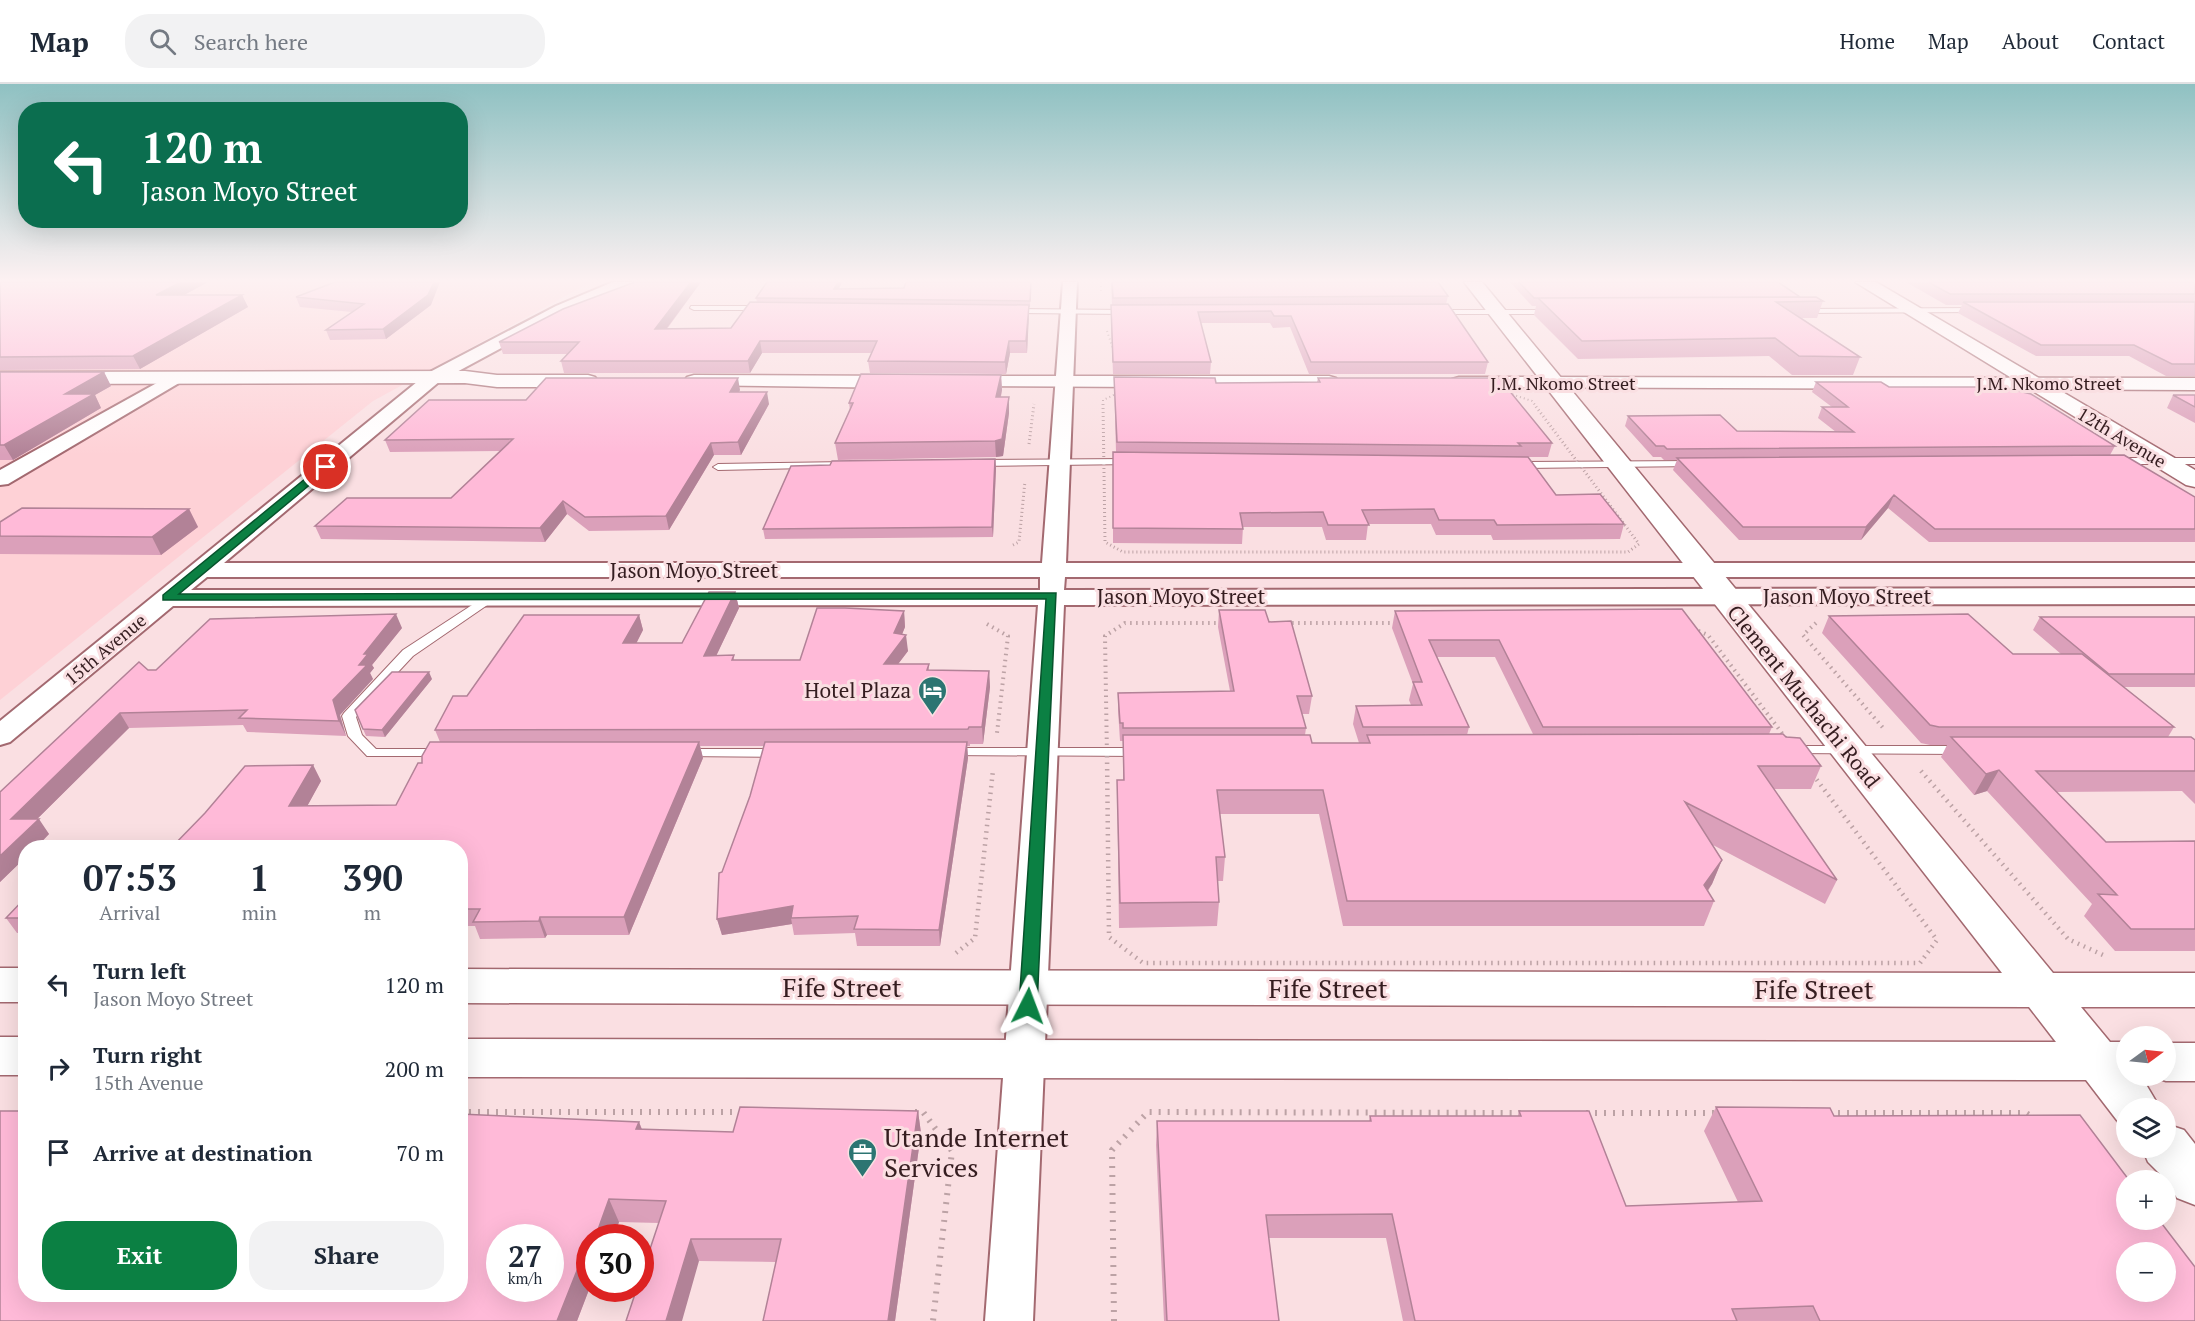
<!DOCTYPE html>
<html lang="en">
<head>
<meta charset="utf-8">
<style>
	body { margin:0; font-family:"PT Serif",serif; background:#f2f2f3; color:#1f2937; height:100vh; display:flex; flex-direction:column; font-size:22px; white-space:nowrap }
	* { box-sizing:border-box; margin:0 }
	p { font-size:20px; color:#747a83 }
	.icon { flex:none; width:33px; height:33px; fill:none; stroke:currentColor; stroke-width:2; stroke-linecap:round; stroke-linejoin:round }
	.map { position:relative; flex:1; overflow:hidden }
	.panel { position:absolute; left:18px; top:756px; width:450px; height:462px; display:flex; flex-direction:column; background:#fff; border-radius:24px; box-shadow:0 6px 24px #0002 }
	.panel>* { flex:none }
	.guide { position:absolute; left:18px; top:18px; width:450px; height:126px; border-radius:24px; box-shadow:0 6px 24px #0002; background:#0b6e4f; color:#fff; overflow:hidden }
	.needle { width:39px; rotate:75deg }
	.tools { position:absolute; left:2116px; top:942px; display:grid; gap:12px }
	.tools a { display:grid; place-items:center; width:60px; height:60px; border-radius:50%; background:#fff; box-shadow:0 6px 24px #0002; font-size:30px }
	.speed { position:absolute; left:486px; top:1140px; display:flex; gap:12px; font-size:30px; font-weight:700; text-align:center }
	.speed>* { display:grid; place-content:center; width:78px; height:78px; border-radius:50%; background:#fff; box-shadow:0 6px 24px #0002; line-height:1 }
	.speed small { font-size:15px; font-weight:400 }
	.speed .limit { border:9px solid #d22; background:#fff; color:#111 }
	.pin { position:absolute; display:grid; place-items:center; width:51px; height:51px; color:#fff; margin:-26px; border:3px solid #fff; border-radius:50%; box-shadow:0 2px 6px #0007 }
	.me { position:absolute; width:66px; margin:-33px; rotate:3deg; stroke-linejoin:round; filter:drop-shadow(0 0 4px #0008) }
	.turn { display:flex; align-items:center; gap:21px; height:126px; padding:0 24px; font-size:27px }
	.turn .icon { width:78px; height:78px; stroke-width:2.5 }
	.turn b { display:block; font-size:42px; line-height:51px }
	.eta { display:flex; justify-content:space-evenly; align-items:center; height:102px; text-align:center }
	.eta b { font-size:36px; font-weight:700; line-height:42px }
	.action { display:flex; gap:12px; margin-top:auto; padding:12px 24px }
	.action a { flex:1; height:69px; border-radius:24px; background:#0b8043; color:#fff; font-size:24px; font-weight:700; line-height:69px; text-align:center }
	.action a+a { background:#f2f2f3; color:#1f2937 }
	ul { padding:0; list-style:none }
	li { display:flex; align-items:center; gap:18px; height:84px; padding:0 24px }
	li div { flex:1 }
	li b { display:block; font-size:22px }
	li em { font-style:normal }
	header { display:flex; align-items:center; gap:36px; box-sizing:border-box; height:84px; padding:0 30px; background:#fff; border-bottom:2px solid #e0e1e3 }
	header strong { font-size:28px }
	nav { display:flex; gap:33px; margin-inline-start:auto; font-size:21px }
	.search { width:420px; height:54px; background:#f2f2f3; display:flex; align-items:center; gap:15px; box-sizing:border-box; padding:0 21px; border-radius:24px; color:#747a83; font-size:22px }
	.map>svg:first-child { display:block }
	.built { fill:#fed1d6 }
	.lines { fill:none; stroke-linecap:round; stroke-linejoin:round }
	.lane-casing { stroke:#a36970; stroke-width:2 }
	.street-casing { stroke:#a36970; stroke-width:4 }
	.secondary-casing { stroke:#a36970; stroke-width:3 }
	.highway-casing { stroke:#a36970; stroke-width:3 }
	.path-far4 { stroke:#bca2a5; stroke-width:2; stroke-dasharray:1 3; stroke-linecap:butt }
	.path-far3 { stroke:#bca2a5; stroke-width:3; stroke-dasharray:1 3; stroke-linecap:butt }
	.path-far2 { stroke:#bca2a5; stroke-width:4; stroke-dasharray:1.5 4.5; stroke-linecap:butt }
	.path-far1 { stroke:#bca2a5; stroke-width:4.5; stroke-dasharray:1.5 5; stroke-linecap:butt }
	.path { stroke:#bca2a5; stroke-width:6; stroke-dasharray:2 7; stroke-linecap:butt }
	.lane { fill:#fff; fill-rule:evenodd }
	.street { fill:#fff; fill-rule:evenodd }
	.secondary { fill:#fff; fill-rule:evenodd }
	.highway { fill:#fff; fill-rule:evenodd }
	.wall { fill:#dba0ba; fill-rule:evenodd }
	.shaded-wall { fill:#b28297 }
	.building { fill:#ffbad8; stroke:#b28297; stroke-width:1.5; fill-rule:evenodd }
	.route { fill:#0b8043; stroke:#07532c; stroke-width:1.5 }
	.labels { text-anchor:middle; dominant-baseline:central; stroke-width:6; stroke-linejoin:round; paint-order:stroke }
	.far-street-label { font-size:18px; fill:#351d20; stroke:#fadfe2 }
	.street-label { font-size:21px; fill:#351d20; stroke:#fadfe2 }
	.poi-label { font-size:21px; fill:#351d20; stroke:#fadfe2; text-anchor:end }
	.near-street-label { font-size:26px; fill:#351d20; stroke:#fadfe2 }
	.near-poi-label { font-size:26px; fill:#351d20; stroke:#fadfe2; text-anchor:start }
</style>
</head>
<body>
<header>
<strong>Map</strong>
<div class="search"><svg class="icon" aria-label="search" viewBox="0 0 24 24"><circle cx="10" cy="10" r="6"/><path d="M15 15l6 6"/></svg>Search here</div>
<nav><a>Home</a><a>Map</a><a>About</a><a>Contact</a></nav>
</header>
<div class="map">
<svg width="2195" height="1237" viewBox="0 0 2195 1237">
	<rect width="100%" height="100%" fill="#fadfe2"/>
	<path class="built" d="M0 198H591L373 317 0 616Z"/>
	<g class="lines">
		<defs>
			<path id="lane" d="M691 222H762L766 224 762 226H694L690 224Z
				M1977 224H1980V228L1801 229 1797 227 1801 225Z
				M1012 225 1128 226 1132 228 1128 230 1009 229V225Z
				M1435 226H1551L1555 228 1551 230H1432V226Z
				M2195 374V380H2118L2113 377 2118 374Z
				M1130 375 1133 376V380L978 382 973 379 978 376Z
				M1694 377 1697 378V382L1518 384 1513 381 1518 378Z
				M848 378 853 381 851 383 718 386 713 383 718 380Z
				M492 508 496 509 498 512 496 515 413 572 356 633 362 651 376 665H441L446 666 448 669 446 672H367L348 652 342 632 344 629 403 566Z
				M1792 662H1962L1969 666 1962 670 1787 669 1785 666 1787 663Z
				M949 664H1140L1147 668 1140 672 944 671 942 668 944 665Z
				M685 665H780L787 669 780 673 680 672 678 669 680 666Z"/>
			<path id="street" d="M613 198H633L568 228 440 297 224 479H1042L1063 198H1077L1066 479H2195V493H1065L1064 506 2195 504V520L1064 521 1033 1237H985L1038 521 173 522 10 658 0 661V637L428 289 556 222ZM207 493H1040V506H191Z
				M173 290 182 295 179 299 8 400 0 401V386Z"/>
			<path id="secondary" d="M1464 198H1482L2053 889H2195V923H2081L2110 958H2127V992H2141L2160 1024H2127V1041L2119 1039 2086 996 460 993V955L2056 958 2029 923 460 919V885L2002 889Z
				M1855 198H1876L2195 386V403L2186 401Z
				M0 884H26V918H0Z
				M0 953H26V991H0Z
				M2166 959H2195V997H2166L2150 992H2166Z
				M2166 1040 2184 1046 2195 1060V1121L2177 1114 2166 1096 2148 1078 2142 1064H2166Z"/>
			<path id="highway" d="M465 287 497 291H588L595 293 598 297 595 301 588 303H497L465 299 0 300V288Z
				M694 291 903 292 910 294 913 298 910 302 903 304 687 301 684 297 687 293Z
				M958 292H1329L1336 294 1339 298 1336 302 1329 304 951 302 948 298 951 294Z
				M1459 293 2195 294V306L1452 303 1448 299 1452 295Z"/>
		</defs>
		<use href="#lane" class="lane-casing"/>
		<use href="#street" class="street-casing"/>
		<use href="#secondary" class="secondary-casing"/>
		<use href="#highway" class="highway-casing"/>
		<path class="path-far4" d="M1101 198V210
			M1107 247 1113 265
			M1103 321V316L1118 309 1511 310 1532 317 1535 321"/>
		<path class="path-far3" d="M1103 320 1105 458 1123 468H1628L1639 460 1534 320
			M1029 360 1034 320
			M1013 461 1019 458 1025 397"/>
		<path class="path-far2" d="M1816 539 1803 551 1884 645
			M987 540 1008 552 997 649
			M1107 673 1105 552 1125 539H1680L1708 551 1800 673"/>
		<path class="path-far1" d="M1107 672 1109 853 1143 879H1920L1937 856 1799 672
			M1921 687 2068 855 2103 871
			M956 869 975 854 993 686"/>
		<path class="path" d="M460 1028H742
			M915 1028H923L952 1067 933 1237
			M1586 1029H1716
			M1829 1029H2026L2033 1033
			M1114 1237 1112 1066 1148 1028 1521 1029"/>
		<use href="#lane" class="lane"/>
		<use href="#street" class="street"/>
		<use href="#secondary" class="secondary"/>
		<use href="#highway" class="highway"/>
	</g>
	<path class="wall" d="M0 198H208L184 211H242L248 223 140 285 0 286Z
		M635 198H701L667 245 731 244 757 218 756 214 767 198H842L839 205 904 204 906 198H1031L1030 223H1029L1027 269H1010L1006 290 870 289 868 277 872 269H762L750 289H564L561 277 567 270H503L499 258Z
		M1111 198H1438L1448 212 1446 220 1488 278 1485 290H1309L1290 243 1273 244 1270 239H1201L1211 278 1210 290H1113L1111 232V221H1112Z
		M1510 198H1778L1800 213 1823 217 1817 234H1802L1860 273 1853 291H1792L1769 272 1578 275 1534 231 1536 222H1532Z
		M1906 198H2195V292H2166L2129 272H2036L1958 229 1962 221H1946Z
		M296 213 431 221 386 255 330 256 326 246 352 228 300 223Z
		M0 288H104L111 302 95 311 101 324 13 376H0Z
		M1001 291 1002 306 1001 313H1009V329L1003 372 996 373 838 376 835 359 850 327 849 319Z
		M1114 293 1216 299 1317 298 1318 294 1552 359 1548 373H1528L1556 411 1624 440 1620 455 1493 456 1491 451H1436L1431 440H1368L1366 456H1326L1322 443H1243L1242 460 1113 459V368H1116Z
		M1816 298 1889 303 2115 362 2110 371 2195 413V458H1929L1888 424 1861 456H1739L1673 386 1677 376H1664L1661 373H1653L1625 342 1628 332 1737 347 1836 348 1818 334 1822 323H1832L1812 308Z
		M740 306 739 308 769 320 741 371H714L669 446 589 447 567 430 545 458 321 455 315 442 451 414 500 367 390 368 385 356 526 316Z
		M2173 311H2195V339L2167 324Z
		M995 375 996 384 993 453 765 455 763 445 830 381Z
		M189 425 198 443 161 471 0 470V438Z
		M735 508 739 524 716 572 734 571V576H800L904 527 905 543 902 550 908 567 898 580H929V586L989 587 990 603 983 660H970V662H967L968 674 940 862H857L855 849 794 851 792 840 722 851 717 835 722 788 750 712 764 662H700L703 674 629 851H547L545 854 480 855 475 842H460V764H171L313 681 321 697 307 722 396 721 422 679 440 658 435 646 467 612 639 531 643 546 636 559H682Z
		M1682 525 1772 643 1769 650 1786 653 1821 682 1811 705H1774L1837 796 1825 820 1713 761 1722 776 1712 800 1708 807 1714 817 1704 842H1343L1319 730H1220L1225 773 1223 797H1217L1219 818 1217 842 1119 844 1117 696H1123V657H1120L1118 626V609L1230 607 1218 543 1219 526 1269 538 1312 612 1309 630H1302L1306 644 1305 651 1312 659H1359L1353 640 1356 622 1411 621 1409 616 1413 600 1392 544 1395 527ZM1437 573H1495L1533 650 1467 651 1469 643Z
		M1829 532 2013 570H2061L2033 546 2040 533H2195V603H2124L2174 643 2168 653 2195 656V720L2182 707 2057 708 2106 758 2195 757V867H2115L2084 832 2092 820 1987 707 1974 711 1941 673 1947 661H1930L1921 659 1822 549Z
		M402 544 372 581 374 584 370 589 373 595 340 631 346 652 247 648 243 641 129 644 37 735 49 750 0 798V708L148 586H156Z
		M432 595 385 653 366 652 355 626Z
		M26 813V849H17L6 834Z
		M1716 1023 1834 1032 2195 1237H1403L1386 1154H1269L1279 1237H1164L1156 1061 1157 1037H1369L1370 1032H1518L1519 1027 1626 1122 1738 1118 1704 1047Z
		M918 1027 921 1049 895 1237H763L776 1178 699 1177 659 1139 619 1138 613 1154H590V1203L577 1237H0L26 1210 639 1038 642 1045 733 1048Z"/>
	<path class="shaded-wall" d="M181 198H208L162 223 156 211Z
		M434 198H440L431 221 386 255 383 245Z
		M691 198H701L658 256 655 245Z
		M838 198H842L835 211 834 205Z
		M242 211 248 223 140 285 133 272Z
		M1029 221V232L1027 269 1026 257Z
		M760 257 762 269 750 289 748 277Z
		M1009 257 1010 269 1006 290 1005 278Z
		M104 288 111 302 95 311 101 324 13 376 4 361 65 310Z
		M1001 291 1002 306 997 329 996 313Z
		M738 294 740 306 732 320 730 308Z
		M767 308 769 320 741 371 738 358Z
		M1009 313V329L1003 372 996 373 995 357Z
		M711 359 714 371 669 446 666 432Z
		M995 375 996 384 993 453 992 443Z
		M1894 411 1888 424 1861 456 1866 443Z
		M563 417 567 430 545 458 540 444Z
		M189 425 198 443 161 471 152 453Z
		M735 508 739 524 708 589 704 572Z
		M904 527 905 543 897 563 906 551 908 567 886 596 884 580 894 549Z
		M396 530 402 544 372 581 374 584 370 589 373 595 340 631 346 652 339 637 333 616 359 581 364 570Z
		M639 531 643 546 628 576 623 559Z
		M989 587 990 603 983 660 982 643Z
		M429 588 432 595 385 653 382 646Z
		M120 629 129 644 22 750 11 735Z
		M699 658 703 674 629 851 624 833Z
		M967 658 968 674 940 862 939 846Z
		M313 681 321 697 298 739 289 722Z
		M1999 686 1987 707 1974 711 1986 690Z
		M39 735 49 750 36 764H26V773L0 798V772Z
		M1722 776 1712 800 1700 817 1704 801Z
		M793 822 791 834 792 840 722 851 717 835Z
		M540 833 547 851 545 854 539 837Z
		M918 1027 921 1049 895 1237H888Z
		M639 1038 647 1060 636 1045Z
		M609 1115 619 1138 613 1154H595Z
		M691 1155 699 1177 682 1237H666Z
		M584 1169 590 1182V1203L577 1237H557Z"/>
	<path class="building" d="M0 198H181L156 211H242L133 272 0 273Z
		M335 198H434L428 211 383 245 326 246 364 220 296 213Z
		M635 198H691L655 245 731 244 750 218 1029 221 1026 257H1009L1005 278 868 277 877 257H760L748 277H561L579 258H499L563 225Z
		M767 198H838L834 205 904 204 906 198H1031L1030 217 756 214Z
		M1112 198H1438L1448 212 1113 214Z
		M1519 198H1778L1800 213 1534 214Z
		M1928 198H2195V210H1950Z
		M1816 213 1823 217 1776 218 1860 273 1799 272 1775 254 1582 257 1538 214Z
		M1963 218H2195V280H2172L2134 261H2041Z
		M1448 220 1488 278H1311L1291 232H1274L1271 227 1198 228 1211 278H1113L1111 221Z
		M0 288H104L65 310H94L4 361H0Z
		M861 290 1001 291 996 313H1009L1002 355 995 357 835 359 853 319H849Z
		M1114 293 1215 294 1216 299 1320 298 1318 294H1499L1552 359H1518L1521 362 1117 358Z
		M546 294H738L730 308H767L738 358 711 359 666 432 585 433 563 417 540 444 315 442 347 414H451L513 355 385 356 429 316H526Z
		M1816 298H1881L1889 303H2001L2031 310 2115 362 1667 365 1664 362H1656L1628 332 1720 331 1737 347 1854 348 1822 323H1848Z
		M2173 311H2195V323Z
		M1113 368 1528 373 1556 411 1600 410 1624 440 1497 441 1494 436H1439L1434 425 1362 426 1369 441H1328L1323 428 1240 429 1243 445 1113 444Z
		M2124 371 2195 413V445H1935L1894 411 1866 443H1743L1677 374Z
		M995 375 992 443 763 445 791 382 830 381 832 377Z
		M22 424 189 425 152 453 0 452V438Z
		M709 508H735L704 572 734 571 732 576H800L817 524H845L904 527 894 549 906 551 884 580H929L927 586 989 587 982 643H969L968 645 435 646 453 612H467L524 531H639L623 559H682Z
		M1682 525 1772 643H1543L1499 556H1429L1469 643H1363L1356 622 1422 621 1413 598H1422L1395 527Z
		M1219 526H1265L1269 538 1291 537 1312 612H1297L1306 644H1123V639H1120L1118 609 1234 607Z
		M396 530 364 570H368L359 581H367L333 616 339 637 239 634 247 626 120 629 11 735H39L0 772V708L139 578 148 586H156L210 535Z
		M1968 530 2013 570H2082L2174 643H1939L1930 641 1829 532Z
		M2040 533H2195V590H2109Z
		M392 588H429L382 646 363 645 355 626Z
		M1783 650 1786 653 1800 654 1821 682H1758L1837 796 1685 718 1722 776 1704 801 1714 817H1347L1323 706H1217L1225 773H1216L1219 818 1120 819 1117 696H1124L1123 651H1310L1312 659H1370L1367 651Z
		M1951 653H2191L2195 656V687H2036L2106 758 2195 757V845H2131L2098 810 2117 811 1999 686 1986 690Z
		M430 658H699L624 833H540L539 837 473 838 480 825H460V764H171L205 729 245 682 313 681 289 722 396 721 418 679H422V672Z
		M765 658H967L939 846 854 845 858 832 791 834 793 822 717 835 719 789 722 788 750 712Z
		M26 813V834H6Z
		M740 1023 918 1027 888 1237H763L781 1155H691L666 1237H626L637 1204H640V1195L666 1117 609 1115 595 1154H590V1167L589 1169H584L557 1237H0V1027H26V1210H460V1030L639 1038 636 1045 733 1048ZM500 1154H550V1204H500Z
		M1716 1023 1830 1024 1834 1032 2080 1031 2129 1096H2127V1136H2159L2195 1183V1237H1820L1813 1222 1732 1225 1737 1237H1415L1392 1130 1266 1131 1279 1237H1167L1157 1037H1371L1370 1032H1521L1519 1027H1589L1626 1122 1762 1117ZM2127 1168H2166V1208H2127Z"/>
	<linearGradient id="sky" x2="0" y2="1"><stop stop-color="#8fc1c2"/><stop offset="0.53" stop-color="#fdf1f2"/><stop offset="1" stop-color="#fdf1f2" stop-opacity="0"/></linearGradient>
	<rect width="2195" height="371" fill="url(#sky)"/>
	<path class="route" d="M322 381 331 383 179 510 1056 509 1037 922 1034 927 1028 929 1021 927 1019 922 1046 515 163 516V511Z"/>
	<defs>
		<symbol id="hotel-pin" viewBox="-11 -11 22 30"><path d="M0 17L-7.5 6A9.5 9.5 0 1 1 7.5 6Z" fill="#2c7572" stroke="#fadfe2"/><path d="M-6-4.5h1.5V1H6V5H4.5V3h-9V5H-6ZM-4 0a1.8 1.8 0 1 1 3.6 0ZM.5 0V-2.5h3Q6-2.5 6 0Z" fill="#fff"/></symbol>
		<symbol id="office-pin" viewBox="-11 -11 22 30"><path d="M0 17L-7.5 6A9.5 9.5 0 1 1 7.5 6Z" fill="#2c7572" stroke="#fadfe2"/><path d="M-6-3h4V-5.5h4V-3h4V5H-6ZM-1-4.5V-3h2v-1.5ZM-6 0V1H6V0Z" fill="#fff"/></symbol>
	</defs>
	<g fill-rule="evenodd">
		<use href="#hotel-pin" x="916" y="590" width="33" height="45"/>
		<use href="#office-pin" x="846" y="1052" width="33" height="45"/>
	</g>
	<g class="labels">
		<g class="far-street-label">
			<text x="1563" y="299">J.M. Nkomo Street</text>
			<text x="2049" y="299">J.M. Nkomo Street</text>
			<text transform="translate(2122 353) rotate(31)">12th Avenue</text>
			<text transform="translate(105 565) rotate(-40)">15th Avenue</text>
		</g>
		<g class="street-label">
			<text x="694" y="486">Jason Moyo Street</text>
			<text x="1181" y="512">Jason Moyo Street</text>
			<text x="1847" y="512">Jason Moyo Street</text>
			<text transform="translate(1804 612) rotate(51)">Clement Muchachi Road</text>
		</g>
		<g class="poi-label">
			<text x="911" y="606">Hotel Plaza</text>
		</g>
		<g class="near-street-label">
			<text x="842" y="903">Fife Street</text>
			<text x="1328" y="904">Fife Street</text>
			<text x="1814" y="905">Fife Street</text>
		</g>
		<g class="near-poi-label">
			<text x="884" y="1053">Utande Internet<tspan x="884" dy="30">Services</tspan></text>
		</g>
	</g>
</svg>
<div class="tools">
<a><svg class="needle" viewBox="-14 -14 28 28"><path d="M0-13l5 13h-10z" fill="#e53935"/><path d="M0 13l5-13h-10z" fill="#747a83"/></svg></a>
<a><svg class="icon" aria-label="layers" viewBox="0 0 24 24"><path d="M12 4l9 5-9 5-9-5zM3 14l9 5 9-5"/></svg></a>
<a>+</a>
<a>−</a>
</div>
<div class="speed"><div>27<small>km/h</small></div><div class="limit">30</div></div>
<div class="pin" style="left:326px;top:383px;background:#d93025"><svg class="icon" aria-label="arrive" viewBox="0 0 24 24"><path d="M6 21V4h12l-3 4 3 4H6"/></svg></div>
<svg class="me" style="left:1028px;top:922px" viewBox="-20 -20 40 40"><path d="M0-17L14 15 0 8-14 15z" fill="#0b8043" stroke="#fff" stroke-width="4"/></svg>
<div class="guide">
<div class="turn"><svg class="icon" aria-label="left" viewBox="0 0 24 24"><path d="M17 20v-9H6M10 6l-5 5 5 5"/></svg><div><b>120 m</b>Jason Moyo Street</div></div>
</div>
<section class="panel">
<div class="eta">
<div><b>07:53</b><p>Arrival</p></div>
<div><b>1</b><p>min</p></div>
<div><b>390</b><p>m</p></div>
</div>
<ul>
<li><svg class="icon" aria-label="left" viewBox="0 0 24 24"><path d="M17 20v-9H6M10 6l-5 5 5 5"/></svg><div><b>Turn left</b><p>Jason Moyo Street</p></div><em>120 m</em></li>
<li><svg class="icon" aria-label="right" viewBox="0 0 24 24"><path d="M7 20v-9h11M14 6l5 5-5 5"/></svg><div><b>Turn right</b><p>15th Avenue</p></div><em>200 m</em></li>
<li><svg class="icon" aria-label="arrive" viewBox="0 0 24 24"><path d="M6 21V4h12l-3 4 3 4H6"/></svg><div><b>Arrive at destination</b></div><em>70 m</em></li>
</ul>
<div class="action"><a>Exit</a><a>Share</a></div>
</section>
</div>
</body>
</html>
